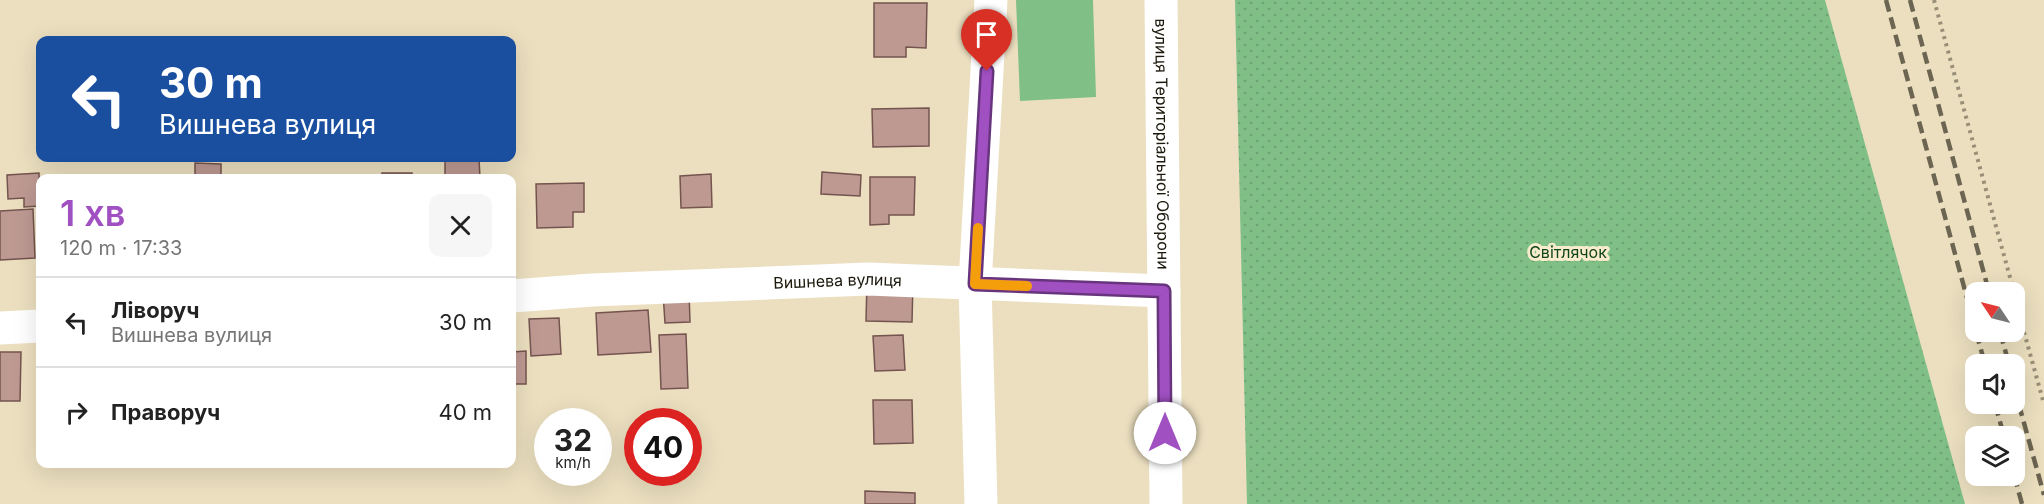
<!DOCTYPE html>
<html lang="uk">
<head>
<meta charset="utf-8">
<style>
	body { margin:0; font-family:Inter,sans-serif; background:#f6f6f6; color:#222; height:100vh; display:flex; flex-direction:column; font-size:22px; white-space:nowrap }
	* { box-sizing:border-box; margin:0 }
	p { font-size:20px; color:#767676 }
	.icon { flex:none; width:33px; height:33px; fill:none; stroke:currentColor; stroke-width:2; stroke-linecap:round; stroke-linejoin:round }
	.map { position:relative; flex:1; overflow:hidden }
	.panel { position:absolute; left:36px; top:174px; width:480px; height:294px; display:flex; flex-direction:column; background:#fff; border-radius:12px; box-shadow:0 6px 24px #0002 }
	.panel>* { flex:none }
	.hud { position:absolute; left:36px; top:36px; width:480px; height:126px; border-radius:12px; box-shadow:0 6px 24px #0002; background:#1a4fa0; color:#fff; overflow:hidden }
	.needle { width:39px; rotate:305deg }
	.controls { position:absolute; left:1965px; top:282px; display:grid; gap:12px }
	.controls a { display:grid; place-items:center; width:60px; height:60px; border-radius:12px; background:#fff; box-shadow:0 6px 24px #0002; font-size:30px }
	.speed { position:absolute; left:534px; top:408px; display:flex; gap:12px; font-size:30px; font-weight:700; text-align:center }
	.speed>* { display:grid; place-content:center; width:78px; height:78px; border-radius:50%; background:#fff; box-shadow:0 6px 24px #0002; line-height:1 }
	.speed small { font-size:15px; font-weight:400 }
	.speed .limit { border:9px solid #d22; background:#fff; color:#111 }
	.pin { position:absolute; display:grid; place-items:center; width:51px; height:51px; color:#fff; margin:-62px -26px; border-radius:50% 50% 50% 0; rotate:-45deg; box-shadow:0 0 6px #0007 }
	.pin .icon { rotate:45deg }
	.me { position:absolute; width:66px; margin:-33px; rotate:0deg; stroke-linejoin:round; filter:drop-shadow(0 0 4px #0008) }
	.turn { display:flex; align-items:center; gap:21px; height:126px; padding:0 24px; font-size:27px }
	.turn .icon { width:78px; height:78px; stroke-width:2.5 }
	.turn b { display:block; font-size:42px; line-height:51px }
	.round { display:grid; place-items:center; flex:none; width:63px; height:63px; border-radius:12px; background:#f6f6f6 }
	.head { display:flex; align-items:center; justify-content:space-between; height:102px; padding:0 24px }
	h1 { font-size:36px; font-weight:600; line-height:45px; color:#a050c1 }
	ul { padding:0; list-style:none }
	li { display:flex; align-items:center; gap:18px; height:90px; padding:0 24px; border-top:2px solid #e0e0e0 }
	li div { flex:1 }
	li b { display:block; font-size:22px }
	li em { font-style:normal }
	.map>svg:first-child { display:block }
	.green { fill:url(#green-dots) }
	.pitch { fill:#80c087 }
	.building { fill:#bd9992; stroke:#74544e; stroke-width:1.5 }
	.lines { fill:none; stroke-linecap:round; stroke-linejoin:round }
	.path { stroke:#988f77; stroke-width:4; stroke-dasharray:3 4.5; stroke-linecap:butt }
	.minor { stroke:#fff; stroke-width:33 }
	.rail { stroke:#6c6551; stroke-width:4.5; stroke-dasharray:12 6; stroke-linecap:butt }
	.route-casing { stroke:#68347d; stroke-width:15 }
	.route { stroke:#a050c1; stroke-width:10 }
	.slow { stroke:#f59e0b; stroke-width:10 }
	.labels { text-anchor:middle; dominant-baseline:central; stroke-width:6; stroke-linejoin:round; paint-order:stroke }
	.street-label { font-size:16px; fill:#1c180c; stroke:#f8eccc }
	.park-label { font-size:16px; fill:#0f441a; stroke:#f8eccc }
</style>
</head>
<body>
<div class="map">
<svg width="2044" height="504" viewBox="0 0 2044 504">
	<defs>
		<pattern id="green-dots" width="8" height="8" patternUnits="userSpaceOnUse" patternTransform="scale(1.5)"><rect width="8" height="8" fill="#80c087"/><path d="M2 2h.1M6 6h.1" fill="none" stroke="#6ea473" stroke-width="1.8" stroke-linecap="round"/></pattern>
	</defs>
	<rect width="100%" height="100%" fill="#ebdfbf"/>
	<path class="green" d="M1235 0H1825L1965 504H1247Z"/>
	<path class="pitch" d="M1016 0H1093L1096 97 1020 101Z"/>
	<path class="building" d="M874 3H927L926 48 906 47V57H874Z
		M929 108V146L873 147 872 109Z
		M445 158H479L480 178H445Z
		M195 163 221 164V178H195Z
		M822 172 861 175 860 196 821 194Z
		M39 173 40 206 24 207V198L8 199 7 175Z
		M382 173H412V178H382Z
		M711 174 712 207 681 208 680 176Z
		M870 177H915L914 215H889V224L870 225Z
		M584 183V212H573V227L537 228 536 184Z
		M33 209 35 258 0 260V211Z
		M867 281 913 282 912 322 866 321Z
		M689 292 690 322 665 323 663 293Z
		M648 310 651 352 598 355 596 313Z
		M559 318 561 354 531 356 529 319Z
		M686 334 688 388 661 389 659 335Z
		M903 335 905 370 875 371 873 336Z
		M526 351V384H512V352Z
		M0 352H21L20 401H0Z
		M873 400H912L913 443 874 444Z
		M865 491 915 493V504H865Z"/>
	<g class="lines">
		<path class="path" d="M1934 0 2014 292
			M2014 296 2044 404"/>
		<g class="minor">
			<path id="s1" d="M1161 0 1166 504"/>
			<path id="s2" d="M512 296 592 290 868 279 1164 291"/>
			<path d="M0 328 40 326"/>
			<path d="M981 504 975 284 991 0"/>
		</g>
		<path class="rail" d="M1886 0 1976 331
			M1910 0 1989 292
			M1976 332 1985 364
			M2000 332 2009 364
			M2014 387 2044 495
			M1995 404 2004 436
			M2014 475 2022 504"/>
	</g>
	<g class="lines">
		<defs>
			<path id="route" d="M987 71 975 284 1164 291 1165 433"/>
		</defs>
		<use href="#route" class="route-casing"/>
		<use href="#route" class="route"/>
		<path class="slow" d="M978 228 975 284 1027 286"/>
	</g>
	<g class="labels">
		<g class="street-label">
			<text stroke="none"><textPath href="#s1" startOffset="144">вулиця Територіальної Оборони</textPath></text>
			<text stroke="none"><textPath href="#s2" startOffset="326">Вишнева вулиця</textPath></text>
		</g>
		<g class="park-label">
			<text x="1568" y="252">Світлячок</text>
		</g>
	</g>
</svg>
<div class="controls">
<a><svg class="needle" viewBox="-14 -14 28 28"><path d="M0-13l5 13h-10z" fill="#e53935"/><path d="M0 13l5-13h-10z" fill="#767676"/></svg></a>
<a><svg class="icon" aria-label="sound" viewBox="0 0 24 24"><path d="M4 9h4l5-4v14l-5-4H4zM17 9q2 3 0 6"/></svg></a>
<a><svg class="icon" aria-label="layers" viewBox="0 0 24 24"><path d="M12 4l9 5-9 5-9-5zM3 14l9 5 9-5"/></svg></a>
</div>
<div class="speed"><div>32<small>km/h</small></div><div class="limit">40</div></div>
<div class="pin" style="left:987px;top:71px;background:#d93025"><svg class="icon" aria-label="arrive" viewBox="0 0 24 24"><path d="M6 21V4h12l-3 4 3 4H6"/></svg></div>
<svg class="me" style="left:1165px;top:433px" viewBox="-20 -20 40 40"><circle r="19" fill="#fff"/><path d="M0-13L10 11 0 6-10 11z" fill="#a050c1"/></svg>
<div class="hud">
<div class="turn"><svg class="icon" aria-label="left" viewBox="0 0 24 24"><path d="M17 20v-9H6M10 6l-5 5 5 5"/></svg><div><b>30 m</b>Вишнева вулиця</div></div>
</div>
<section class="panel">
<div class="head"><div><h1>1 хв</h1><p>120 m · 17:33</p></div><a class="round"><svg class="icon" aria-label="close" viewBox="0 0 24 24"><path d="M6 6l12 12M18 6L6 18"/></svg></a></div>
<ul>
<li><svg class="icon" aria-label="left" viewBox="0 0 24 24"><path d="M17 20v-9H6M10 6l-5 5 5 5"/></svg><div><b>Ліворуч</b><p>Вишнева вулиця</p></div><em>30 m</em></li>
<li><svg class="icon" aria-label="right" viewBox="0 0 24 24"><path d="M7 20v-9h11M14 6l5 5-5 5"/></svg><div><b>Праворуч</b></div><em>40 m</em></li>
</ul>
</section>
</div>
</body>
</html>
